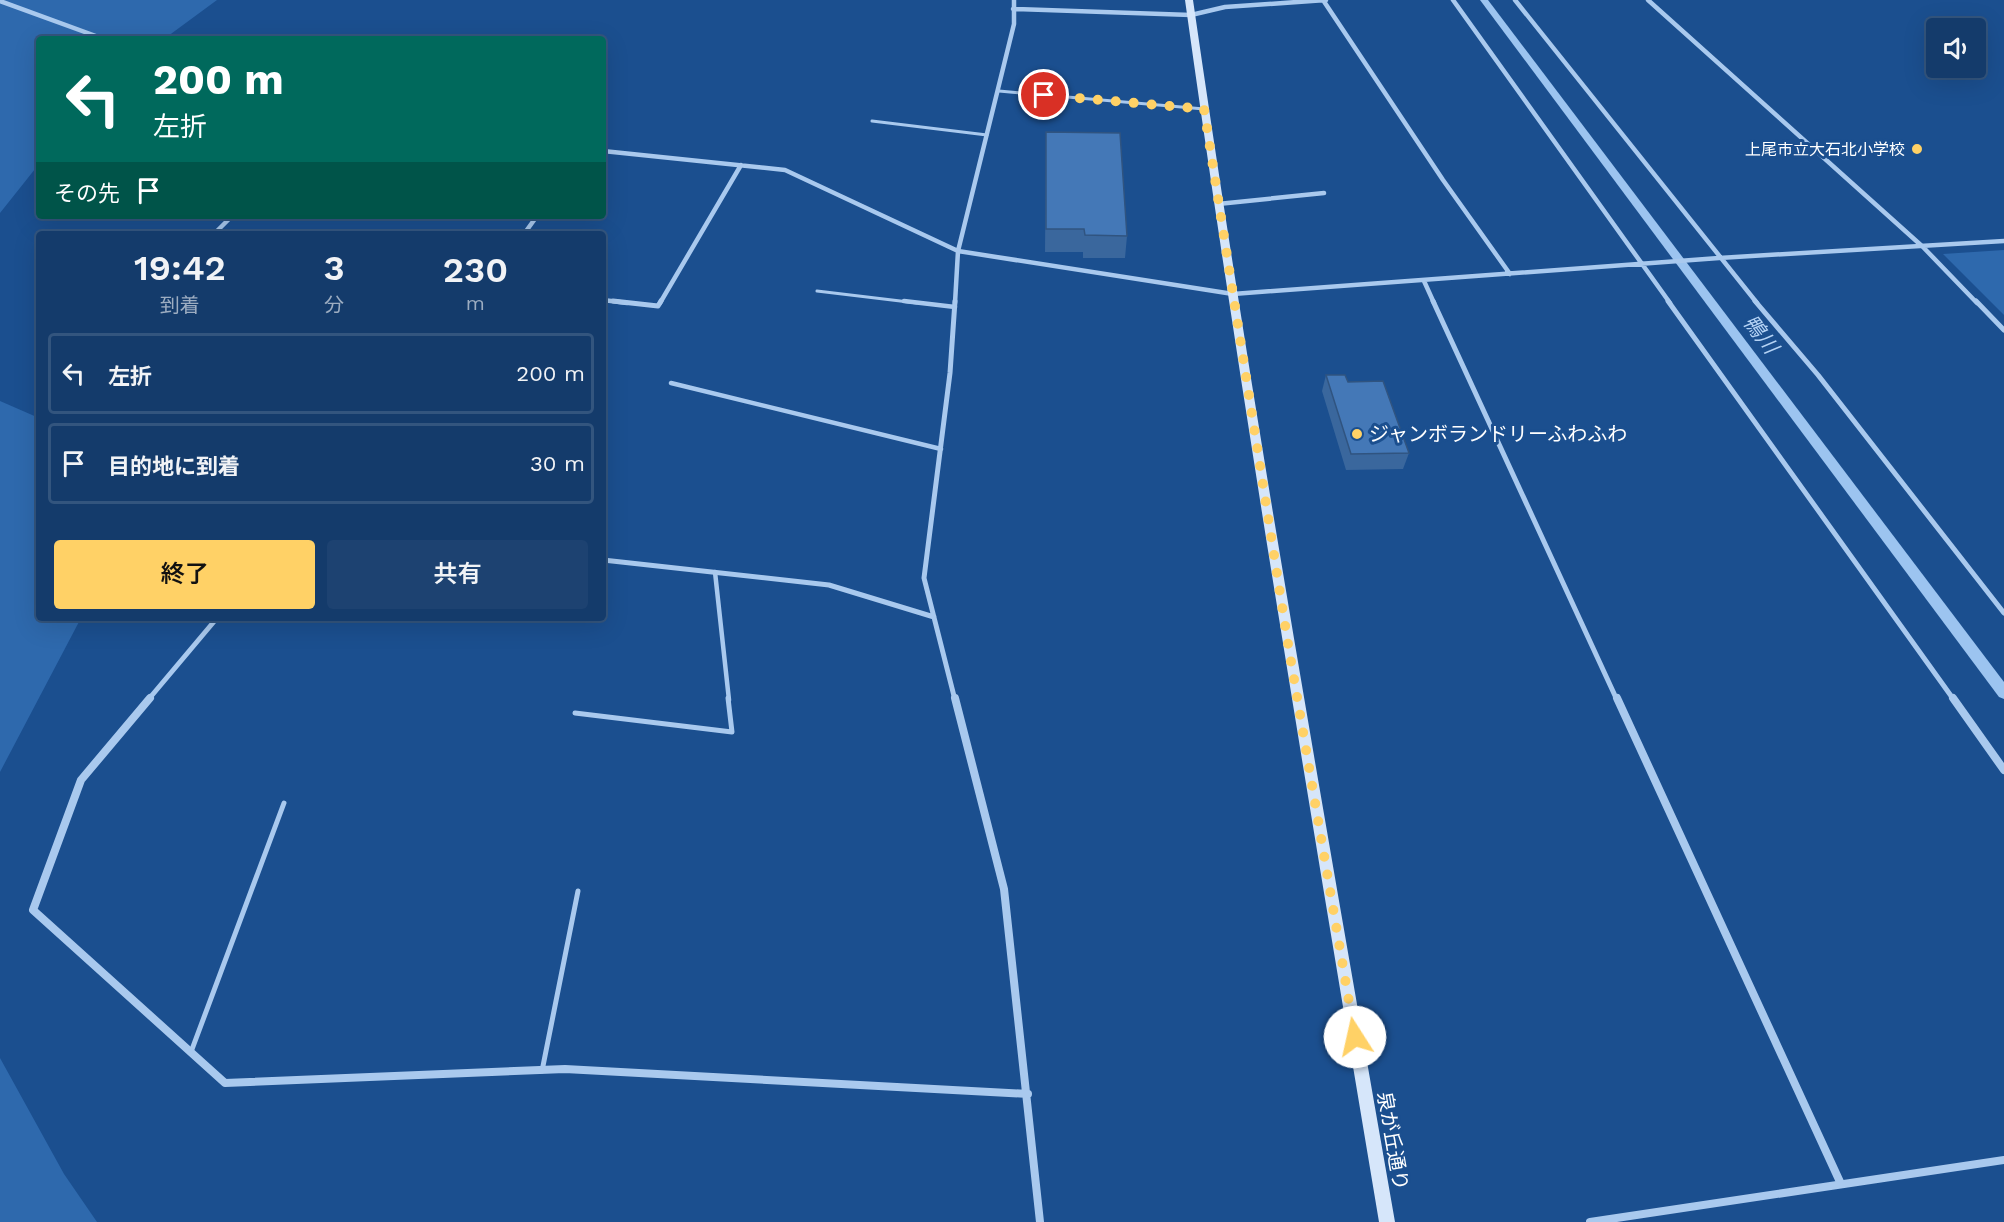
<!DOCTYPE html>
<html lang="ja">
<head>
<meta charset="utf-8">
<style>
	body { margin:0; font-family:"Work Sans","Noto Sans JP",sans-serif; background:#1d4271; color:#f1f3f6; height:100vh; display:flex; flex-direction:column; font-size:22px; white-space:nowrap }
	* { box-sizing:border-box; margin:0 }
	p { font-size:20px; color:#9dadc1 }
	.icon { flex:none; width:33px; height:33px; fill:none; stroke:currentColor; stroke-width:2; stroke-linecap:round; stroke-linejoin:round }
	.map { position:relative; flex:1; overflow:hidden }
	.sheet { position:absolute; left:36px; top:231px; width:570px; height:390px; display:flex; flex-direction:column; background:#143b6b; border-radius:6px; box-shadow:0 6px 24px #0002,0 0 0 2px #33557e }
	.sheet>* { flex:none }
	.top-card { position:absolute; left:36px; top:36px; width:570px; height:183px; border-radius:6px; box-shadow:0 6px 24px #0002,0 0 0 2px #33557e; background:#00695c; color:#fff; overflow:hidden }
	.buttons { position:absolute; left:1926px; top:18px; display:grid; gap:12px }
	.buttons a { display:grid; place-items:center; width:60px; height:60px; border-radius:6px; background:#143b6b; box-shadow:0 6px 24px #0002,0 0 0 2px #33557e; font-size:30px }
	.pin { position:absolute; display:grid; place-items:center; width:51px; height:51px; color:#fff; margin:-26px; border:3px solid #fff; border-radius:50%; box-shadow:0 2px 6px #0007 }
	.me { position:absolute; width:66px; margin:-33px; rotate:350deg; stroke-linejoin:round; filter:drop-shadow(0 0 4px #0008) }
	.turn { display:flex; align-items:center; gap:21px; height:126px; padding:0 18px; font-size:27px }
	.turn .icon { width:78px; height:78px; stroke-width:2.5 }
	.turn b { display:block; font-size:42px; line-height:51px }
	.then { display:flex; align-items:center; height:57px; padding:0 18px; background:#0003; gap:12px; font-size:22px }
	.eta { display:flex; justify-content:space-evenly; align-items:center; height:102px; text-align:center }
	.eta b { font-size:36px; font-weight:600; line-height:42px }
	.action { display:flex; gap:12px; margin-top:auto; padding:12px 18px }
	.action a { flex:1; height:69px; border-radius:6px; background:#ffd166; color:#111; font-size:24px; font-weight:600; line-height:69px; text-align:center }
	.action a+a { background:#1d4271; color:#f1f3f6 }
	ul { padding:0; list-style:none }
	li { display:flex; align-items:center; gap:18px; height:81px; margin:0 12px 9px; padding:0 6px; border:3px solid #33557e; border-radius:6px }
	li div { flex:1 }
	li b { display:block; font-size:22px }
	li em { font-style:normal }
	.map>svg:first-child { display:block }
	.green { fill:#2e69ad }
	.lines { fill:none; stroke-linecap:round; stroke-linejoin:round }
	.stream { fill:#9cc4f0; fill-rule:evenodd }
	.lane-far2 { stroke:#a9c9ee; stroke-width:3 }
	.lane-far1 { stroke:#a9c9ee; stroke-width:4.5 }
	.lane { stroke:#a9c9ee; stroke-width:5 }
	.street-far2 { stroke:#a9c9ee; stroke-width:4.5 }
	.street-far1 { stroke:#a9c9ee; stroke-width:5 }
	.street { stroke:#a9c9ee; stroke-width:8 }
	.secondary { fill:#d6e6fa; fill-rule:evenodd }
	.wall { fill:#3a679d }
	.building { fill:#4478b7; stroke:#305480; stroke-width:1.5 }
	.route { stroke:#ffd166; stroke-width:10; stroke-dasharray:0 18 }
	.poi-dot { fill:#ffd166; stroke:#1b4f8f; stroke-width:2 }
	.labels { text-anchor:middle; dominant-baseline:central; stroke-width:6; stroke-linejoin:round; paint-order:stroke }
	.far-poi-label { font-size:16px; fill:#fff; stroke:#1b4f8f; text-anchor:end }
	.poi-label { font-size:20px; fill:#fff; stroke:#1b4f8f; text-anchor:start }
	.street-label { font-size:20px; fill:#fff; stroke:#1b4f8f }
	.water-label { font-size:21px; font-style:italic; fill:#b5d3f5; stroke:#1b4f8f }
</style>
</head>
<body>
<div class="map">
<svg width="2004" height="1222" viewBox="0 0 2004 1222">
	<rect width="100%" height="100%" fill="#1b4f8f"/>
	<path class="green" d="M0 0H217L164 39H39V164L0 213Z
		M2004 250V315L1943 254Z
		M0 401 39 418V618H81L0 772Z
		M0 1058 64 1174 97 1222H0Z"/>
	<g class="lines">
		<path class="stream" d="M1480 0H1488L2004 682V699L1999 697Z"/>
		<path class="lane-far2" d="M999 91 1204 109
			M872 121 987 135
			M817 291 917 303"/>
		<path class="lane-far1" d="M904 301 955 307
			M671 383 941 449
			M715 572 729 700"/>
		<path class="lane" d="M575 713 732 732 728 698
			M191 1052 284 803
			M542 1071 578 891"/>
		<path class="street-far2" d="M1323 0 1443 180 1510 274
			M1453 0 1670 303
			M1515 0 1757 303
			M1648 0 1923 247 1977 303
			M0 1 104 39
			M1013 9 1191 15 1225 7 1326 0
			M603 151 785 170 958 251 1233 294 1719 258 2004 241
			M1218 204 1324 193
			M214 234 232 216
			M524 234 537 216
			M1424 281 1434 303
			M603 300 627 303
			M660 303 741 165
			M955 303 958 251 1014 24V0"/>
		<path class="street-far1" d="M613 301 658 306 661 301
			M955 301 950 373 924 578 955 700
			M1433 301 1617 700
			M1668 301 1954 700
			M1755 301 1818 375 2004 613
			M1976 301 2004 330
			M603 560 829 585 934 617
			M148 700 217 618"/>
		<path class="street" d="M150 698 81 780 33 910 225 1083 565 1069 1028 1094
			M955 698 1004 889 1040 1222
			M1617 698 1841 1184
			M1953 698 2004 770
			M1590 1222 2004 1160"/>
		<path class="secondary" d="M1185 0H1193C1252 409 1324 815 1395 1222H1379C1311 815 1242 409 1185 0Z"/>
	</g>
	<path class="wall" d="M1046 132 1127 236 1125 258H1083V252H1045Z
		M1326 375 1409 453 1403 469 1346 470 1322 391Z"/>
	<path class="building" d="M1046 132 1120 133 1127 236 1085 235 1084 229H1046Z
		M1326 375H1345L1348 382 1383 381 1409 453 1351 454Z"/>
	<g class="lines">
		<path class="route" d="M1044 95 1204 109 1288 644 1355 1037"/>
	</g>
	<g class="poi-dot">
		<circle cx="1917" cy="149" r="6"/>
		<circle cx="1357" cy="434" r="6"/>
	</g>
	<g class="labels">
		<g class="far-poi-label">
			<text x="1905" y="149">上尾市立大石北小学校</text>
		</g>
		<g class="poi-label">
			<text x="1369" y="434">ジャンボランドリーふわふわ</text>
		</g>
		<g class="street-label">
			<text transform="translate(1393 1141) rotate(80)">泉が丘通り</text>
		</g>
		<g class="water-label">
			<text transform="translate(1761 334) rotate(53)">鴨川</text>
		</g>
	</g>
</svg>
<div class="buttons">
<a><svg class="icon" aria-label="sound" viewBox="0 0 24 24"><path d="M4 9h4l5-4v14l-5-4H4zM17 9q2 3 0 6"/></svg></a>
</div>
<div class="pin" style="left:1044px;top:95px;background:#d93025"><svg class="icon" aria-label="arrive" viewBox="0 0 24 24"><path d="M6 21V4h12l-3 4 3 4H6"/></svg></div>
<svg class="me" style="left:1355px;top:1037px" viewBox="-20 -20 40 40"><circle r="19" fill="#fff"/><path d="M0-13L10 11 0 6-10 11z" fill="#ffd166"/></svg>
<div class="top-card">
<div class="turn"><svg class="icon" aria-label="left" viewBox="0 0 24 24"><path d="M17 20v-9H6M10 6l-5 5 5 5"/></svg><div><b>200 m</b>左折</div></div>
<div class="then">その先<svg class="icon" aria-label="arrive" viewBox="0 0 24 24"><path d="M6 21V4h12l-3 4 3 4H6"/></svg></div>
</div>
<section class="sheet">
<div class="eta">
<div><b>19:42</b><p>到着</p></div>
<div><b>3</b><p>分</p></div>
<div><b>230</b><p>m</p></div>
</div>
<ul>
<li><svg class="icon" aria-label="left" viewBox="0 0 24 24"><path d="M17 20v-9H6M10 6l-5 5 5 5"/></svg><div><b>左折</b></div><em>200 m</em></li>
<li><svg class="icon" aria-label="arrive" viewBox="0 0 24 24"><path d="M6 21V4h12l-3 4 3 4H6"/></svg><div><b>目的地に到着</b></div><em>30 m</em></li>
</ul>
<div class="action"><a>終了</a><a>共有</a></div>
</section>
</div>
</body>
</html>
